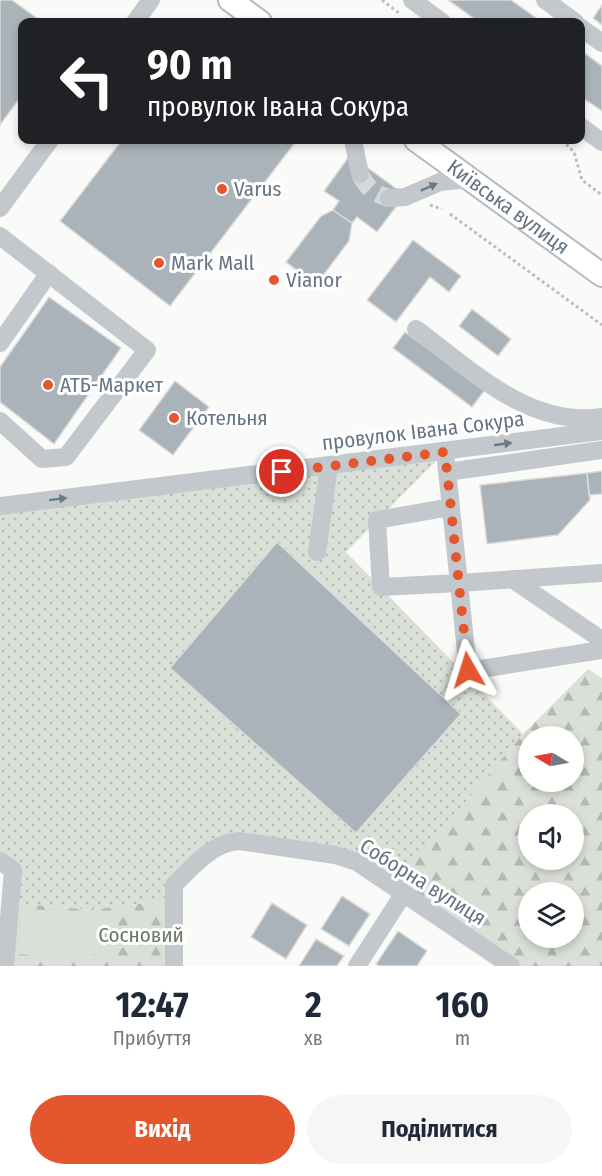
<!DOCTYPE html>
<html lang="uk">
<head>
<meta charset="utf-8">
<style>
	body { margin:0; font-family:"Fira Sans Condensed",sans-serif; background:#f6f6f7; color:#1f2937; height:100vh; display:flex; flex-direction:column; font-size:22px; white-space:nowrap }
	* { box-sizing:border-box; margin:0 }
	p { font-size:20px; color:#747a83 }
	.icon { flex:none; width:33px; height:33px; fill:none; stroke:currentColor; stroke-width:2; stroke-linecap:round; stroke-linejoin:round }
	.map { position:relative; height:966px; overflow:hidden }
	.sheet { display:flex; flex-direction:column; background:#fff; flex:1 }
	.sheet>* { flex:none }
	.banner { position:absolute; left:18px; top:18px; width:567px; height:126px; border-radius:12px; box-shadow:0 3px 9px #0003; background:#202124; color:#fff; overflow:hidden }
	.needle { width:39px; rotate:280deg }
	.buttons { position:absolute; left:518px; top:726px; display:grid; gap:12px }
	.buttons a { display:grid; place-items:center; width:66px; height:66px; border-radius:50%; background:#fff; box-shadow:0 3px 9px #0003; font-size:30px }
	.pin { position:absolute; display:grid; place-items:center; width:51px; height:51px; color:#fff; margin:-26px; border:3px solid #fff; border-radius:50%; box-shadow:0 2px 6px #0007 }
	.me { position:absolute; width:66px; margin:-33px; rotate:354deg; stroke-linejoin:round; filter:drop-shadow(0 0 4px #0008) }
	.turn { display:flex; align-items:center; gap:21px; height:126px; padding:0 30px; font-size:27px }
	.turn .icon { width:78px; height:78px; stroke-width:2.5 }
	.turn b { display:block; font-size:42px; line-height:51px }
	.eta { display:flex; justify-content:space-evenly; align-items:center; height:102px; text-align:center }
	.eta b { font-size:36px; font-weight:700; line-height:42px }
	.action { display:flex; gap:12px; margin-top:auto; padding:12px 30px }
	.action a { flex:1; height:69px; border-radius:36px; background:#e4572e; color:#fff; font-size:24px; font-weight:700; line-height:69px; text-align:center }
	.action a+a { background:#f6f6f7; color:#1f2937 }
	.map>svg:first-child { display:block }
	.grass { fill:url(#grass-dots) }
	.forest { fill:url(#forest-firs); fill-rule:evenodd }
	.pitch { fill:#dadfd7 }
	.building { fill:#aab3b9; stroke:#dcdcda; stroke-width:1.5 }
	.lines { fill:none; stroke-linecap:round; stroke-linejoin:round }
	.minor-tunnel { stroke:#d5d9db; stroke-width:18; stroke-dasharray:18 9; stroke-linecap:butt }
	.major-casing { stroke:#b5babe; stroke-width:26 }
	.path { stroke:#bbbfc2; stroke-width:3; stroke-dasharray:3 3; stroke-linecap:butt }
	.minor { stroke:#c3c8cc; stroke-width:18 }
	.major { stroke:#fff; stroke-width:22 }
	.oneway { fill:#6a7a87 }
	.route { stroke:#e4572e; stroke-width:10; stroke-dasharray:0 18 }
	.poi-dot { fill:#e4572e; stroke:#fff; stroke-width:2 }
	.labels { text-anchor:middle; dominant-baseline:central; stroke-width:6; stroke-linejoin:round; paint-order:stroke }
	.poi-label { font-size:21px; fill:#657683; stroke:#fff; text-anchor:start }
	.street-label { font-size:21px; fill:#657683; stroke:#fff }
	.park-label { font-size:21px; fill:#687a64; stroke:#fff }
</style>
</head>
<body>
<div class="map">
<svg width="602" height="966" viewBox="0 0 602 966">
	<defs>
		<pattern id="grass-dots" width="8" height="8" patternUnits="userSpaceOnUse" patternTransform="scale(1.5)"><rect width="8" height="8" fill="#dadfd7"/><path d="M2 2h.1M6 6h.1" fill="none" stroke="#b4b9b4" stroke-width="1.8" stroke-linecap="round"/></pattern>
		<pattern id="forest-firs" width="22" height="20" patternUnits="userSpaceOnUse" patternTransform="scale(1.5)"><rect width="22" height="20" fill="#dadfd7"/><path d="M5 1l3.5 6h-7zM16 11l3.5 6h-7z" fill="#b4b9b4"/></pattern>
	</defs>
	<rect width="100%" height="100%" fill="#fafaf8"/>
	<path class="grass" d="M445 452 346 552 523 734 394 886 365 866 239 841 201 858 174 899 92 910 14 903 0 861V506Z"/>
	<path class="forest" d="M588 669 602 678V966H511L394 886 523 734ZM528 736H573V782H528ZM528 814H573V860H528ZM528 892H573V938H528Z
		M174 899V966H10L14 903 92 910Z"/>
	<path class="pitch" d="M21 908 98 915 93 962 18 954Z"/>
	<path class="building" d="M0 0H12L42 22H22V95L0 125Z
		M448 0H511L542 22H479Z
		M602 5V25L593 18Z
		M580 50 602 66V111L580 96Z
		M122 140H297L170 306 60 221Z
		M350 155 405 195 377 232 357 217 352 223 333 210 339 201 324 191Z
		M333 210 352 223 349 241 316 285 286 262 321 216Z
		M413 240 461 276 449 292 430 277 396 322 367 300Z
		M49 297 121 348 54 444 0 402V367Z
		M472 309 511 339 498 356 459 326Z
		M405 332 485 390 472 407 393 348Z
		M175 381 209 407 173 455 139 430Z
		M602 471V494L589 495 587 473Z
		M587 473 590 500 558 535 487 544 480 485Z
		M277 542 461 714 356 833 170 668Z
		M342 896 370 914 349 946 321 929Z
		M272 903 307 925 286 959 251 937Z
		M398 931 427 951 417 966H379L376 964Z
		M316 939 344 956 337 966H299Z"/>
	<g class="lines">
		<path class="minor-tunnel" d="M360 174C367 188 374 194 389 198"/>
		<defs>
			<g id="major">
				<path d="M230 0 260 22"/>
				<path id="s1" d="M416 140 602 275"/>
			</g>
		</defs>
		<use href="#major" class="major-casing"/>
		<path class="path" d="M382 0 400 14
			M562 140 574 152 582 180 602 195
			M430 205 442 209
			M450 214 602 325"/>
		<path class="minor" d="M412 0 442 22
			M545 0 575 22
			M135 22 151 0
			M580 27 602 43
			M580 126 602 142
			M353 140 360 174
			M389 198 405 197 440 182 468 179
			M0 208 50 140
			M0 236 147 350 66 457 42 459 0 421
			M416 329C470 369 529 428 602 417
			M0 343 49 273
			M445 452 459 583 602 573
			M447 472 602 450
			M0 506 602 431
			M451 507 377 520 381 587 459 583 468 671 602 650
			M317 552 329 466
			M512 579 602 640
			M0 861 13 870 5 966
			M174 966V885C191 868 213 842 239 841L335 855 357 862 511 966
			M357 966 404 893"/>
		<use href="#major" class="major"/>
	</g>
	<defs><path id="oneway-solid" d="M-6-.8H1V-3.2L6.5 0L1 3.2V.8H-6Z" transform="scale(1.5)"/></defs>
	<g class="oneway">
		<use href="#oneway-solid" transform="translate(429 187) rotate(-24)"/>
		<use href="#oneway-solid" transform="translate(503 444) rotate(-8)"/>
		<use href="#oneway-solid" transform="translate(58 499) rotate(-7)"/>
	</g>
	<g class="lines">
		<path class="route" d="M282 472 445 452 468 670"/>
	</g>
	<g class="poi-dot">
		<circle cx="222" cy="189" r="6"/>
		<circle cx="159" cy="263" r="6"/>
		<circle cx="274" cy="280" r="6"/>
		<circle cx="48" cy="385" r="6"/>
		<circle cx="174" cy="418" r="6"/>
	</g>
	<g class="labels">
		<g class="poi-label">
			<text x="234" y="189">Varus</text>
			<text x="171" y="263">Mark Mall</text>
			<text x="286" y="280">Vianor</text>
			<text x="60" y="385">АТБ-Маркет</text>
			<text x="186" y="418">Котельня</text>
		</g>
		<g class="street-label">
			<text stroke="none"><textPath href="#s1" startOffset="114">Київська вулиця</textPath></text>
			<text transform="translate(423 431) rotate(-7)">провулок Івана Сокура</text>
			<text transform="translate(423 882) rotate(32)">Соборна вулиця</text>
		</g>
		<g class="park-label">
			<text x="141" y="935">Сосновий</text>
		</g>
	</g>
</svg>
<div class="buttons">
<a><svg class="needle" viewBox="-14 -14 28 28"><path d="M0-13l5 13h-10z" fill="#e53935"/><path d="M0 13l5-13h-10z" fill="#747a83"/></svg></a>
<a><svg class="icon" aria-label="sound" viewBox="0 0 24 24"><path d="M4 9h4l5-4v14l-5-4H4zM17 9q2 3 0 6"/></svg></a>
<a><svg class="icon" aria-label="layers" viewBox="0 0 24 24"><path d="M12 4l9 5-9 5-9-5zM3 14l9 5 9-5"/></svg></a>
</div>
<div class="pin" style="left:282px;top:472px;background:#d93025"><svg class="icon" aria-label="arrive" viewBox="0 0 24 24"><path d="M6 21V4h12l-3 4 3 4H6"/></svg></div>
<svg class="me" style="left:468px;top:670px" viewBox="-20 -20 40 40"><path d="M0-17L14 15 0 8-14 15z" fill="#e4572e" stroke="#fff" stroke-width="4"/></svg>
<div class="banner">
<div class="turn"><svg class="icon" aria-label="left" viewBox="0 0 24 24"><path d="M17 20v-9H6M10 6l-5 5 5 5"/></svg><div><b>90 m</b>провулок Івана Сокура</div></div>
</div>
</div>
<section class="sheet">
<div class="eta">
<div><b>12:47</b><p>Прибуття</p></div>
<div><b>2</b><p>хв</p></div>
<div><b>160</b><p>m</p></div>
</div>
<div class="action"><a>Вихід</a><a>Поділитися</a></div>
</section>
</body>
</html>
